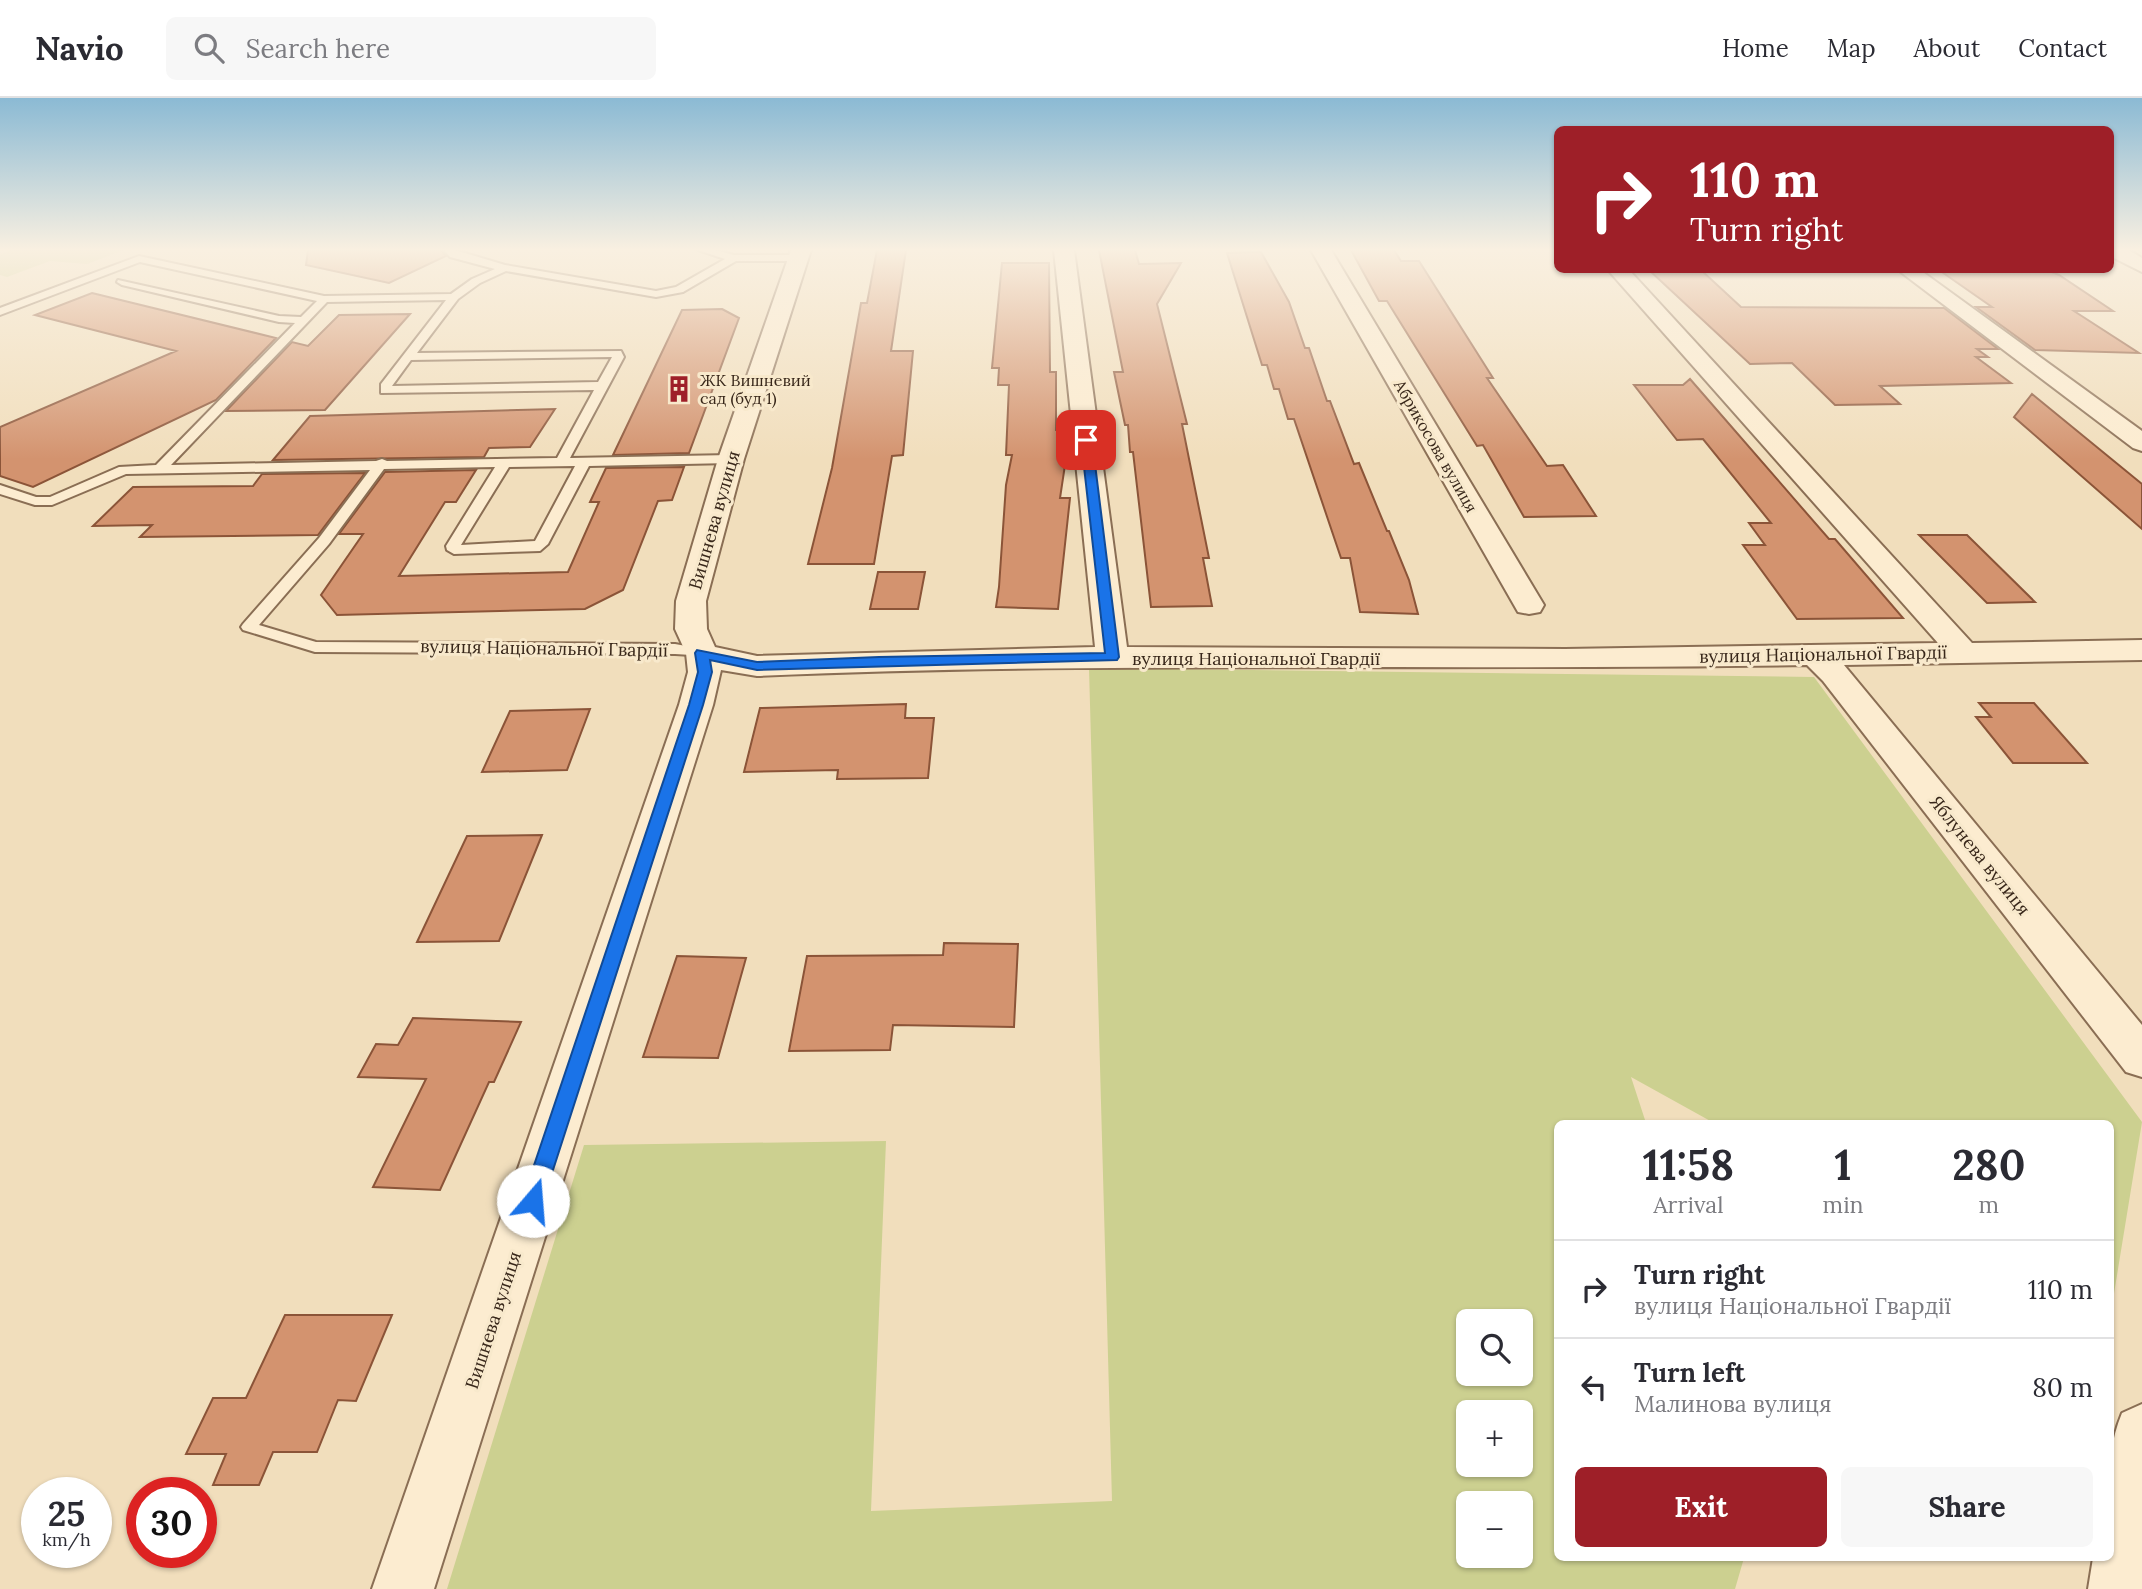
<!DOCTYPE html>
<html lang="en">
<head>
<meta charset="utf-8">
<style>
	body { margin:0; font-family:Lora,serif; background:#f7f7f7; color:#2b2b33; height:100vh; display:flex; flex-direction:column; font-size:26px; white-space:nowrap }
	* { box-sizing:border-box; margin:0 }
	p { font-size:23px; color:#7c7c81 }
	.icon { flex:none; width:38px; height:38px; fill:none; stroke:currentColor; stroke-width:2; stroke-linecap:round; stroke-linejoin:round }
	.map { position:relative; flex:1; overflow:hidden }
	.side { position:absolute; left:1554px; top:1022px; width:560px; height:441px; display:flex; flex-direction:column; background:#fff; border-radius:10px; box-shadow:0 2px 5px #0004 }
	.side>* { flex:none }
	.guide { position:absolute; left:1554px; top:28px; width:560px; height:147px; border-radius:10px; box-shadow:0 2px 5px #0004; background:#9e1f28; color:#fff; overflow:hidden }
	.tools { position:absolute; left:1456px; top:1211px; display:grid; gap:14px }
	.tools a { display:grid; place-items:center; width:77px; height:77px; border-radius:10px; background:#fff; box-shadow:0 2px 5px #0004; font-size:35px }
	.speed { position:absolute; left:21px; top:1379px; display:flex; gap:14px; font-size:35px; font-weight:700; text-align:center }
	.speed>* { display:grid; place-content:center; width:91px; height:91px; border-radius:50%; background:#fff; box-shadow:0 2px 5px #0004; line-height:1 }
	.speed small { font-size:18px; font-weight:400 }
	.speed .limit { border:10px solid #d22; background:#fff; color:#111 }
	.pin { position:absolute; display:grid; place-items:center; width:60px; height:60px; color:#fff; margin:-30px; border-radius:14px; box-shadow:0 4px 10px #0006 }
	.me { position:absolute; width:77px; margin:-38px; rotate:18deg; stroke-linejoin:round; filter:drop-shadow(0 0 5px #0008) }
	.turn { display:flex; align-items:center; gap:24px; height:147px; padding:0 21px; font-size:32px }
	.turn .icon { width:91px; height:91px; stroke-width:2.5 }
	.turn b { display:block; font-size:49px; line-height:60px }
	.eta { display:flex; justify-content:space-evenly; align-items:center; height:119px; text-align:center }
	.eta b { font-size:42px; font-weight:700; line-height:49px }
	.cta { display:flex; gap:14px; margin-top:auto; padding:14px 21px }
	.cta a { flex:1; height:80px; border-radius:10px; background:#9e1f28; color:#fff; font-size:28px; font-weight:700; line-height:80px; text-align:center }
	.cta a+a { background:#f7f7f7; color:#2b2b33 }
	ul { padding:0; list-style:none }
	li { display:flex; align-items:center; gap:21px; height:98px; padding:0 21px; border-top:2px solid #e1e1e2 }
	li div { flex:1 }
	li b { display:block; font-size:26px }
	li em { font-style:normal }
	header { display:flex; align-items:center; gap:42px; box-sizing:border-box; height:98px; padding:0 35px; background:#fff; border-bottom:2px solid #e1e1e2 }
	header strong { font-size:33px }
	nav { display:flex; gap:38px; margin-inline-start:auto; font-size:24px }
	.search { width:490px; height:63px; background:#f7f7f7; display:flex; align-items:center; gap:18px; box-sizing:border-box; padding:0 24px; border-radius:10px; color:#7c7c81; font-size:26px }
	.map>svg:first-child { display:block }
	.green { fill:#ccd090; fill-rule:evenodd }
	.building { fill:#d3936f; stroke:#8b5438; stroke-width:2 }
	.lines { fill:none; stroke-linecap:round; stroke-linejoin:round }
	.lane-casing { stroke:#8a6e54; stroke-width:4 }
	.street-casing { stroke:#8a6e54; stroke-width:4 }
	.lane { fill:#fcecd0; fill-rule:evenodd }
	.street { fill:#fcecd0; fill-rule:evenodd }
	.route { fill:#1a73e8; stroke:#114b97; stroke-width:2 }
	.labels { text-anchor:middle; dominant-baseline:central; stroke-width:6; stroke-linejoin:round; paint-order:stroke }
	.far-poi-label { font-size:16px; fill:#38271a; stroke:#f8e9cc; text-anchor:start }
	.far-street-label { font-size:16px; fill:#38271a; stroke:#f8e9cc }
	.street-label { font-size:18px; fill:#38271a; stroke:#f8e9cc }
</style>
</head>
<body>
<header>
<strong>Navio</strong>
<div class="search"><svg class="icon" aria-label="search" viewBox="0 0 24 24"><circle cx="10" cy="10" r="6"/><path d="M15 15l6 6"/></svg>Search here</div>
<nav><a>Home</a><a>Map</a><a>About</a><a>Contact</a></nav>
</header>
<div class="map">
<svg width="2142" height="1491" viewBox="0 0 2142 1491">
	<rect width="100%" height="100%" fill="#f1debc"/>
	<path class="green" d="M12 152H124L87 166 50 163 7 179 0 177V156Z
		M1089 570 1814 579 2142 1024 2111 1214 2110 1026 1714 1025 1631 979 1646 1025 1558 1026V1460H1744L1735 1491H447L584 1047 886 1043 871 1413 1112 1403ZM1468 1223H1521V1276H1468ZM1468 1314H1521V1367H1468ZM1468 1405H1521V1458H1468Z"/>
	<path class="building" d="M308 152H441L446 158 389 185 306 167Z
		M877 152H906L891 253H913L903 357 892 358 874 466H808L832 370 861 205H867Z
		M1099 152H1135L1139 166 1181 165 1157 206 1187 326H1182L1209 460H1203L1212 508 1151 509 1133 354H1130L1128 327H1125L1114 274H1123Z
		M1351 152H1394L1401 163H1419L1493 280H1487L1547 368 1563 367 1596 418 1524 419 1483 347 1477 348 1387 203H1379Z
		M1261 154 1289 204 1305 250H1309L1327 303H1330L1354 366 1359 365 1387 433H1389L1409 482 1418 516 1360 514 1350 460H1341L1294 321H1288L1279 291H1274L1267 267H1262L1227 155Z
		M1002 165H1049L1050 274H1056V332H1062V367H1065L1060 400H1070L1058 511 996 509 999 489 1006 387 1012 357H1006L1009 287H998L999 270H992Z
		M1649 172H1701L1741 209 1944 210 1998 251H1977L1988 259H1976L2011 285 1880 288 1900 306 1835 307 1792 265 1750 266Z
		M1939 172H2047L2059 177 2113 213H2074L2139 255 2035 252 1976 209H1992Z
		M92 195 276 240 216 302 33 389 0 378V329L176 253 35 217Z
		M722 211 739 220 689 355 613 357 682 212Z
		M410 216 325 312 226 313 292 244 308 248 339 217Z
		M1690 281 1829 441H1835L1903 520 1797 521 1743 447H1765L1749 425H1771L1703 341 1677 342 1634 287H1683Z
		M2032 296 2142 386V431L2014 319Z
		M555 311 530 349 489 350 484 359 273 362 310 318Z
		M684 369 672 402 658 403 623 492 585 511 337 517 321 497 363 436H339L385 374 476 372 456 404H445L399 478 568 474 599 404H590L606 370Z
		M365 375 318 437 140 439 152 427 93 428 133 389 253 388 262 376Z
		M1919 437H1967L2035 504 1987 505Z
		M878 474H925L918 511H870Z
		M1979 605H2034L2087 665H2013L1976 619H1991Z
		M906 606 905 620H934L928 680 837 681 838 672 744 674 760 610Z
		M590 611 567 672 482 674 510 613Z
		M542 737 499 843 417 844 467 738Z
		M944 845 1018 846 1014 929 893 927 890 952 789 953 807 858 943 857Z
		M677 858 746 860 718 960 643 959Z
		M413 920 521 924 494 984H489L440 1092 373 1089 426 981 358 979 376 946 398 947Z
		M285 1217H392L356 1303 338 1302 317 1354H273L259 1387H213L226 1356H186L213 1300H246Z"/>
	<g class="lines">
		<defs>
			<path id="lane" d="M444 152H455L505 167 656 193 676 189 725 161 698 152H715L734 157H798L803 160 798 163H736L683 194 656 199 506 173 480 185 458 201 417 255 621 253 624 259 570 360 731 357 738 361 731 365 589 368 548 446 540 453 454 456 447 452 446 448 495 369 384 371 329 446 259 527 316 544 675 546 708 552 710 555 708 558 675 556 315 554 243 532 241 529 243 526 319 440 370 372 126 376 52 407H35L0 396V387L36 399H50L119 369 156 367 295 225 279 224 122 187 117 184 118 182 279 218 301 219 317 203 140 164 0 217V210L139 158 324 198 451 196 472 181 495 171 450 159ZM446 202 381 286V295L594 292 557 360 387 363 382 361 376 363 171 367 327 204ZM612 259 598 284 392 288 411 262ZM575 368 535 443 461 447 509 369Z"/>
			<path id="street" d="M791 152H811L744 361 706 503 707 531 715 549 757 558 1095 549 1054 152H1074L1127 549 1565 551 1938 545 1608 172H1629L1972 545 2142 542V562L1844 567 2142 927V979L2126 974 1823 583 1807 567C1457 573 1107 563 757 578L721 572 713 607 434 1491H372L679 607 688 574 686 555 675 531 676 503 718 361Z
				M1311 152H1331L1544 507 1540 514 1529 516 1518 514 1514 507Z
				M2110 152H2129L2142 160V174L2110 158Z
				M1898 172H1920L2142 333V353L2133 350Z
				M2142 1306V1491H2088L2093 1460H2110C2110 1412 2103 1359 2122 1315Z"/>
		</defs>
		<use href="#lane" class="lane-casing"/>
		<use href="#street" class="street-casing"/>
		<use href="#lane" class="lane"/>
		<use href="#street" class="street"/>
	</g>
	<linearGradient id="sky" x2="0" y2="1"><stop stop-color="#8bbad4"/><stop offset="0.42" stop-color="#f9f0e1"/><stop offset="1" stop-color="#f9f0e1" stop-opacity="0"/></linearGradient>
	<rect width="2142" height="361" fill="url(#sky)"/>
	<path class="route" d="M1086 339 1092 342 1119 559 1117 562 757 572 710 562 712 574 703 607 543 1103 540 1110 533 1113 525 1110 522 1103 689 607 698 574 695 555 697 552 757 564 879 559 1105 555 1081 342Z"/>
	<defs>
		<symbol id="building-bare" viewBox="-9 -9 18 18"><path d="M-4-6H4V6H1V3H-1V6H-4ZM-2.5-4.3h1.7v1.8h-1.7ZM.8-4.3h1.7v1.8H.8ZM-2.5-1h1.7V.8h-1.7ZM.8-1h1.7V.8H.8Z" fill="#9e1f28" stroke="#f8e9cc" stroke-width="2.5" paint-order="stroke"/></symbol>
	</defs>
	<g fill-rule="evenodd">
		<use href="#building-bare" x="660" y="272" width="38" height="38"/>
	</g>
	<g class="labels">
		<g class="far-poi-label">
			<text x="700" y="282">ЖК Вишневий<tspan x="700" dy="18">сад (буд 1)</tspan></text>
		</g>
		<g class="far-street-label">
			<text transform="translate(1436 348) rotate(60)">Абрикосова вулиця</text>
		</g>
		<g class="street-label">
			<text transform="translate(714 422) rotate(-74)">Вишнева вулиця</text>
			<text transform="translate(544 550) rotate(1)">вулиця Національної Гвардії</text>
			<text transform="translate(1823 556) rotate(-1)">вулиця Національної Гвардії</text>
			<text x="1256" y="560">вулиця Національної Гвардії</text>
			<text transform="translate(1980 757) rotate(51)">Яблунева вулиця</text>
			<text transform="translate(493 1222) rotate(-72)">Вишнева вулиця</text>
		</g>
	</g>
</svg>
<div class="tools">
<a><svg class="icon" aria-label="search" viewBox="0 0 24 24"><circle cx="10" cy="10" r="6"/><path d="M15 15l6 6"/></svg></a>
<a>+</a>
<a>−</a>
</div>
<div class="speed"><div>25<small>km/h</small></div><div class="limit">30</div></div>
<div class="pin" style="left:1086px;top:342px;background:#d93025"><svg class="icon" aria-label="arrive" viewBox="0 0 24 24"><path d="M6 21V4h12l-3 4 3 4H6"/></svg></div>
<svg class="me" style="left:533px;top:1103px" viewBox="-20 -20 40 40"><circle r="19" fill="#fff"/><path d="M0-13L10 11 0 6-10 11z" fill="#1a73e8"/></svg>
<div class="guide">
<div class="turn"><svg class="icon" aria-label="right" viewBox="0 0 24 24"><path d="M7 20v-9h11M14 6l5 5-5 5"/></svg><div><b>110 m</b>Turn right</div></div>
</div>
<section class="side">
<div class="eta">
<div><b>11:58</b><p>Arrival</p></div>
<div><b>1</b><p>min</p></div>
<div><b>280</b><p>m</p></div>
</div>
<ul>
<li><svg class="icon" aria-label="right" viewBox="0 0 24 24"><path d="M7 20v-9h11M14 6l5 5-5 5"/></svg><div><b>Turn right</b><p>вулиця Національної Гвардії</p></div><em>110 m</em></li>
<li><svg class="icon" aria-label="left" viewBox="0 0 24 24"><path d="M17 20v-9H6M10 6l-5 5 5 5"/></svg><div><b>Turn left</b><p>Малинова вулиця</p></div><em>80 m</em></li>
</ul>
<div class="cta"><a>Exit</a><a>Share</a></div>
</section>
</div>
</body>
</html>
